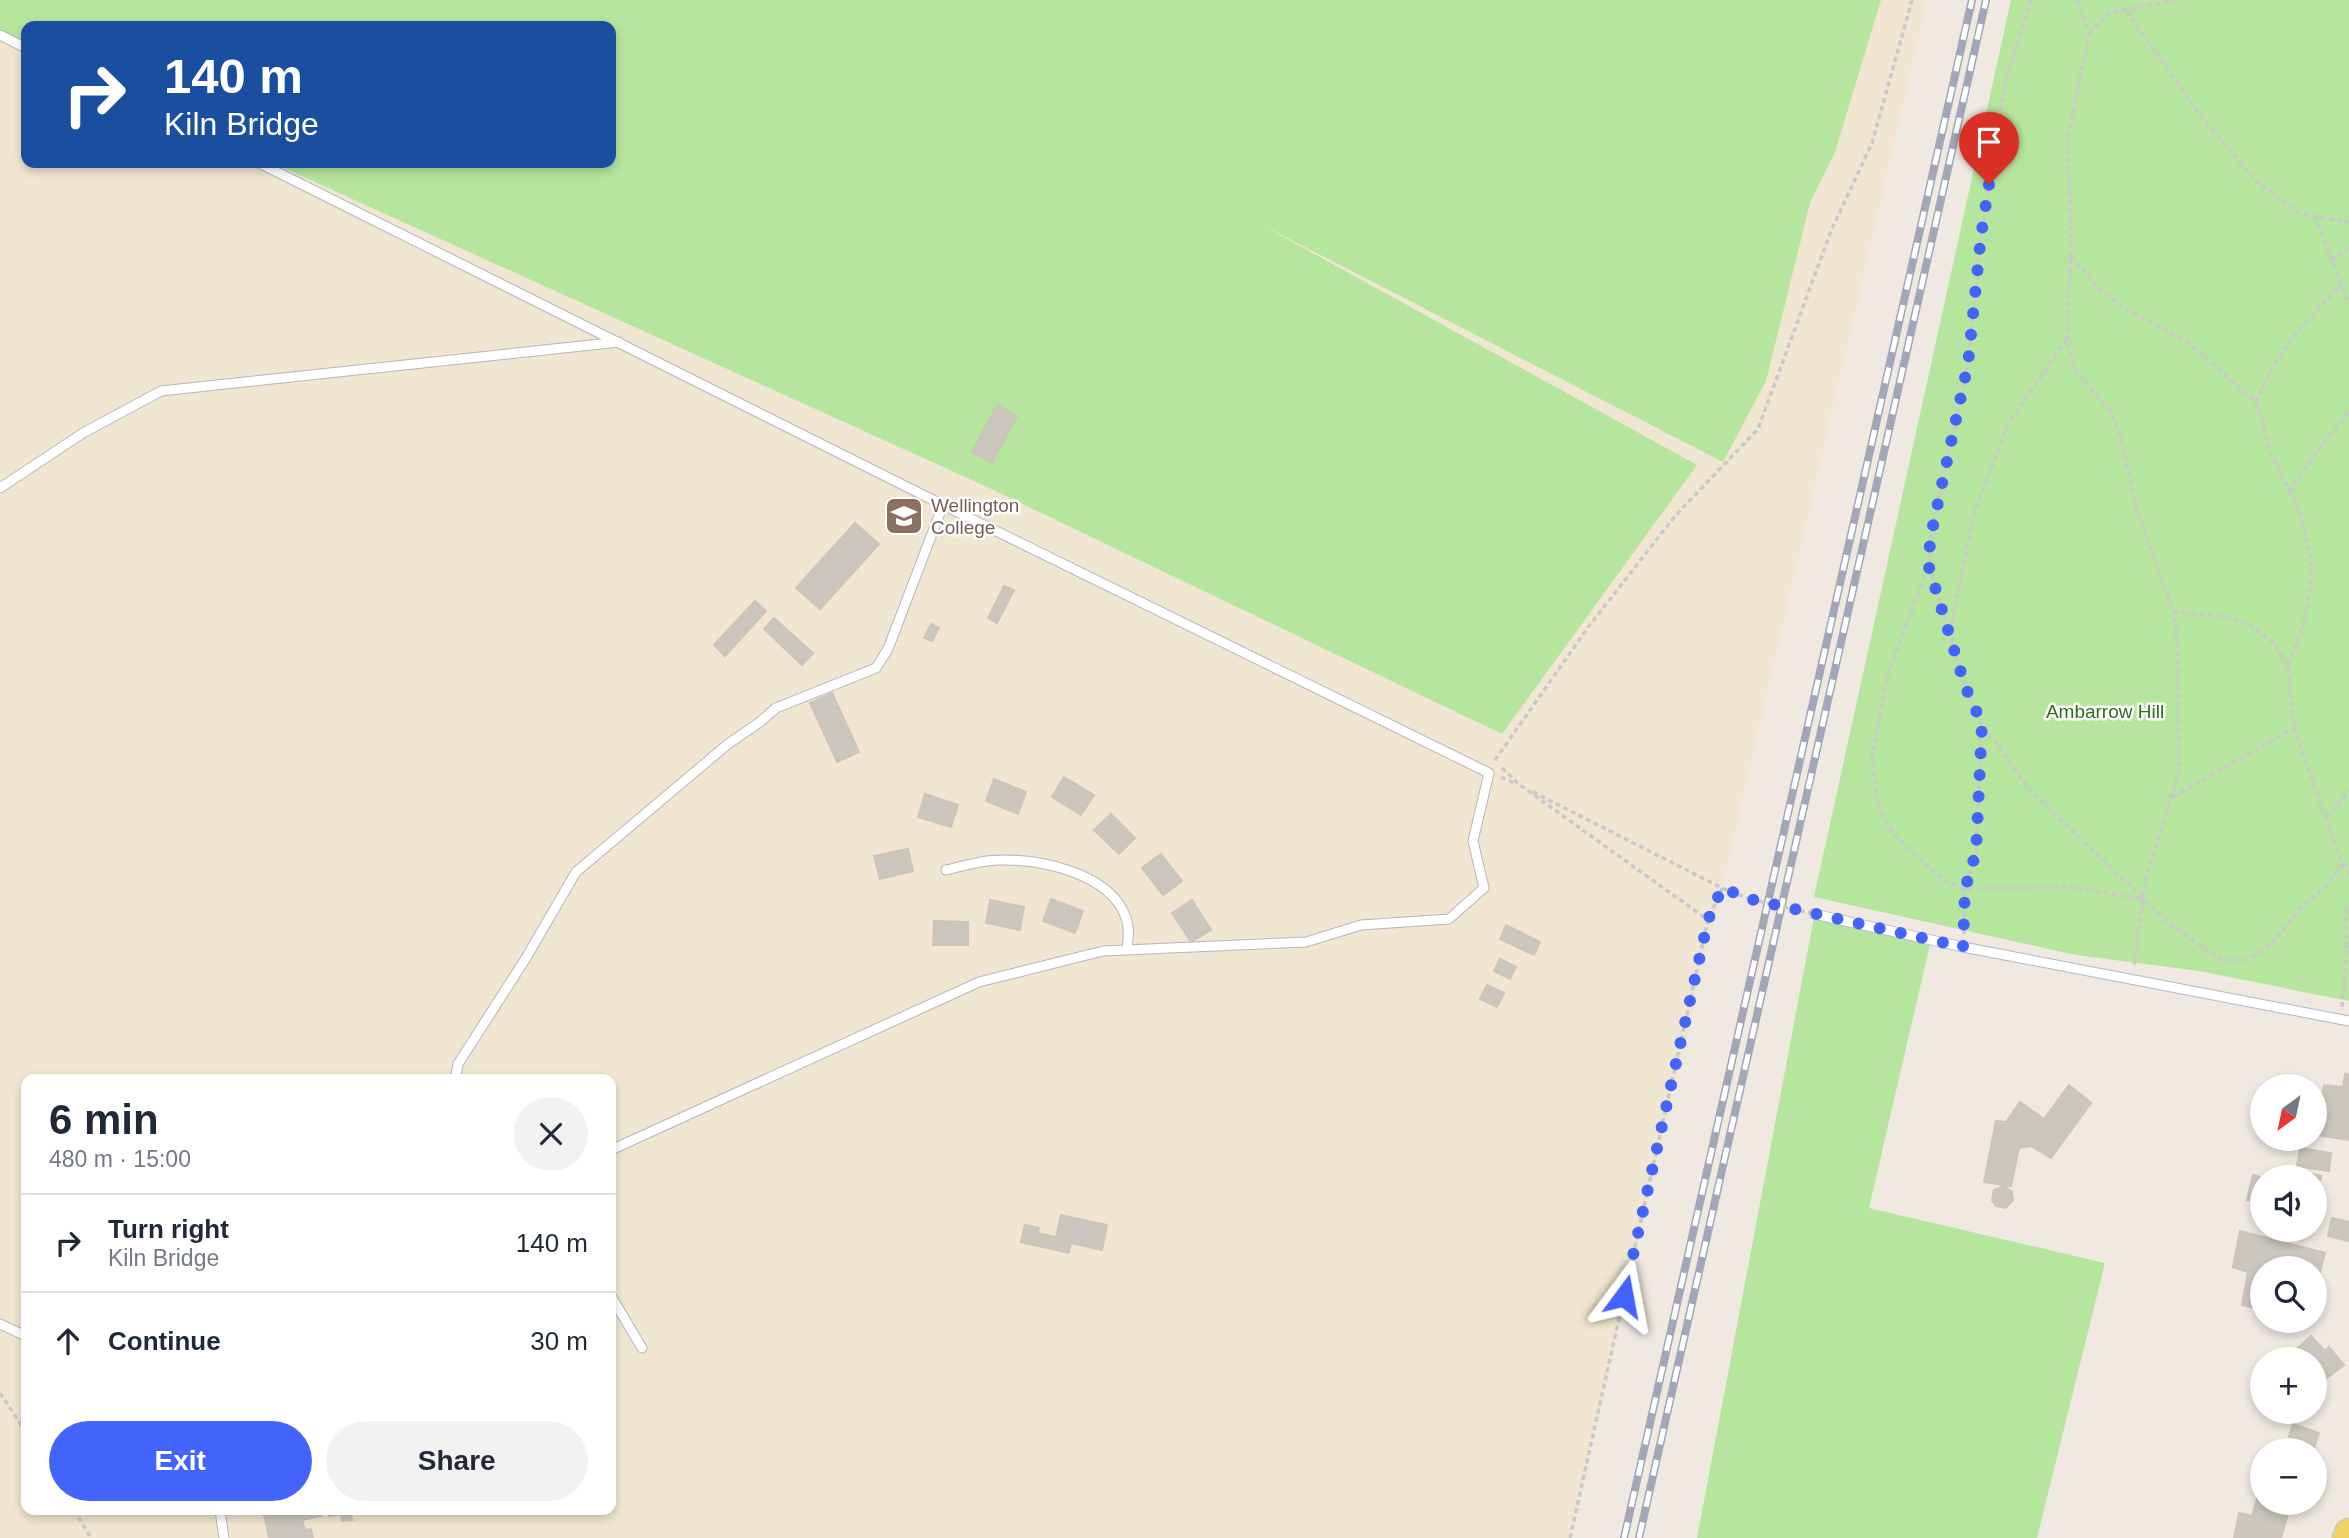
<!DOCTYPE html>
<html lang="en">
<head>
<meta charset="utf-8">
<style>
	body { margin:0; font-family:Arial,sans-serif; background:#f2f2f3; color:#1f2937; height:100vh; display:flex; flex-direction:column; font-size:26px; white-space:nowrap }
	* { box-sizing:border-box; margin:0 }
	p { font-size:23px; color:#747a83 }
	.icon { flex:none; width:38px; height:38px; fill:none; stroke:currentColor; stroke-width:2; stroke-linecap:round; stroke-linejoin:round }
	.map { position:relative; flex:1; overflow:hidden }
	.sheet { position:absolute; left:21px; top:1074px; width:595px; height:441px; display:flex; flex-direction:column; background:#fff; border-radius:14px; box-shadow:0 4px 10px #0003 }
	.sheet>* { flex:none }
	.hud { position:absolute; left:21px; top:21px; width:595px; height:147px; border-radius:14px; box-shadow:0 4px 10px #0003; background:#1a4fa0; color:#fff; overflow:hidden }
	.needle { width:46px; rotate:213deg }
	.fabs { position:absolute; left:2250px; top:1074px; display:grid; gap:14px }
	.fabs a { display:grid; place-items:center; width:77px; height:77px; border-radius:50%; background:#fff; box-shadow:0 4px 10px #0003; font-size:35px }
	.pin { position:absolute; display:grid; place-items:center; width:60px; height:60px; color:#fff; margin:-72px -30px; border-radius:50% 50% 50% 0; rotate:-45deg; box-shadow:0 0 7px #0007 }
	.pin .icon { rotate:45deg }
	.me { position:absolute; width:77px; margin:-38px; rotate:13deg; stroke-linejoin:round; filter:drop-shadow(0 0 5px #0008) }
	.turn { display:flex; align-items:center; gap:24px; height:147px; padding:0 28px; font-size:32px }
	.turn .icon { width:91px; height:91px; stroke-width:2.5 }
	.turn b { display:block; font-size:49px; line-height:60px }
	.round { display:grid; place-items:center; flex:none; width:74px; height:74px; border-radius:37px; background:#f2f2f3 }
	.headline { display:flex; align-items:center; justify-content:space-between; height:119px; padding:0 28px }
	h1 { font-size:42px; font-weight:600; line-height:52px }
	.button { display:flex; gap:14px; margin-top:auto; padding:14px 28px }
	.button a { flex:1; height:80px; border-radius:42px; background:#4264fb; color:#fff; font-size:28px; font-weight:600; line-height:80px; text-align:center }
	.button a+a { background:#f2f2f3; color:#1f2937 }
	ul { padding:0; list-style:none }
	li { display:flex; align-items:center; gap:21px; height:98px; padding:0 28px; border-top:2px solid #e0e1e3 }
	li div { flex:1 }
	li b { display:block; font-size:26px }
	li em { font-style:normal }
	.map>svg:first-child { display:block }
	.education { fill:#f0e6d1; fill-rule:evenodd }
	.green { fill:#b6e59e }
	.building { fill:#cbc7bf; stroke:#cbc5ba; stroke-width:2 }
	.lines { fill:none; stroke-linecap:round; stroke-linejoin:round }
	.service-casing { stroke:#b4b7c1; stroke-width:11 }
	.primary-casing { stroke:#c9c9c9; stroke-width:31 }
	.path { stroke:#c9c9c9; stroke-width:3.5; stroke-dasharray:5 3.5; stroke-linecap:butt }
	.service { stroke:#fff; stroke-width:9 }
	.primary { stroke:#f2d163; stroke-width:28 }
	.rail-casing { stroke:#a3a6b8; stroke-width:8 }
	.rail { stroke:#fff; stroke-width:5; stroke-dasharray:16; stroke-linecap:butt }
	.path-bridge { stroke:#c9c9c9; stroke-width:3.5; stroke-dasharray:5 3.5; stroke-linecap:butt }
	.route { stroke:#4264fb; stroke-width:12; stroke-dasharray:0 21.6 }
	.labels { text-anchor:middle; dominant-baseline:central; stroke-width:5; stroke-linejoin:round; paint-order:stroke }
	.education-label { font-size:19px; fill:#785e54; stroke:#fff; text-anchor:start }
	.park-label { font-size:19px; fill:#2c6e1b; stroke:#fff }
</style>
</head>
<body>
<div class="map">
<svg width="2349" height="1538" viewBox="0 0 2349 1538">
	<rect width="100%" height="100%" fill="#efe9e1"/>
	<path class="education" d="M0 0H1927L1722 888 1568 1538H0ZM26 26H611V163H26ZM26 1080H611V1510H26Z"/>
	<path class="green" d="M0 0H1881L1835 152 1810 203 1766 381 1723 462 1262 225 1697 465 1502 734 985 486 273 163H611V26H26V51L0 39Z
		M2011 0H2349V1001L2199 971 2076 955 1814 897Z
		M1814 917 1931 940 1869 1208 2105 1263 2037 1538H1697Z"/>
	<path class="building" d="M997 405 1017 416 992 463 972 452Z
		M855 523 879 544 820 609 796 588Z
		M1004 586 1014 590 997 623 988 618Z
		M755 601 766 611 725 656 714 645Z
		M774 618 813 653 802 665 764 629Z
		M931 624 939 628 932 641 924 638Z
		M832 693 859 752 837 762 810 703Z
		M1064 777 1094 795 1081 815 1052 797Z
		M994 779 1026 792 1018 814 986 801Z
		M925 794 958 805 951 827 918 817Z
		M1111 814 1135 838 1119 854 1094 830Z
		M908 849 913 871 880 879 874 856Z
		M1161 854 1182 881 1163 895 1142 868Z
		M1051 899 1083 911 1075 933 1043 921Z
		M990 900 1024 907 1020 930 986 923Z
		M1192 900 1211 930 1191 942 1172 913Z
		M934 921 968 922V945H933Z
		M1506 925 1540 942 1534 955 1500 939Z
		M1500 959 1516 967 1510 979 1494 971Z
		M1487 985 1504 993 1497 1007 1480 999Z
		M2345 1074 2349 1075V1140L2316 1135 2324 1085 2343 1087Z
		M2069 1085 2091 1103 2051 1158 2031 1146 2019 1148 2011 1186 1984 1182 1996 1121 2006 1122 2020 1102 2044 1119Z
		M2300 1148 2331 1153 2329 1171 2297 1166Z
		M2294 1169 2321 1176 2315 1204V1178H2293Z
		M2253 1175 2264 1178 2263 1203 2247 1200Z
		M2004 1186 2012 1192 2013 1200 2006 1208 1996 1206 1992 1200 1994 1190Z
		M1061 1215 1107 1225 1102 1250 1071 1243 1069 1253 1021 1242 1025 1225 1039 1228 1038 1233 1056 1237Z
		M2332 1218 2349 1222 2348 1241 2328 1236Z
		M2240 1231 2325 1253 2319 1276 2315 1275V1269H2263V1310L2242 1305 2248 1272 2233 1267Z
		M2311 1336 2325 1351 2329 1347 2344 1365 2315 1387V1360H2295L2291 1354Z
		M2293 1424 2319 1433 2313 1451H2284Z
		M2315 1481 2323 1483 2316 1503H2315Z
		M2260 1488H2263V1503H2291L2281 1538H2234L2239 1513 2252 1516Z
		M263 1510H322L320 1511 321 1516 302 1520 305 1530 311 1529 313 1538H269Z
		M328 1510H350L352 1520 342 1521 341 1514 329 1516Z"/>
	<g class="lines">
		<defs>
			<path id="service" d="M0 35 26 48
				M259 163 943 505 1489 773 1473 841 1484 888 1449 919 1361 925 1306 942 1103 951 979 982 611 1150
				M0 488 83 433 161 391 619 342
				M946 870C963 866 982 860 999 860 1040 859 1111 873 1126 918 1130 928 1128 940 1127 950
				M1814 914 1963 947 2349 1021
				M455 1080 458 1064 526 958 576 872 728 744 760 722 776 708 876 668 888 649 943 505
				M611 1296 642 1348
				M0 1324 26 1336
				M220 1510 224 1538"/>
			<path id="primary" d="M2347 1538 2349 1533"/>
		</defs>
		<use href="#service" class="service-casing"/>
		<use href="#primary" class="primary-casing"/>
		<path class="path" d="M2031 0 2006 79 1981 236 1968 364 1931 535 1929 564 1887 676 1872 758 1878 805 1893 834 1943 880 1965 889 2070 887 2142 899
			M2077 0 2089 34 2068 138 2071 247 2067 339 2075 370 2111 412 2121 438 2137 511 2174 612 2178 653 2179 772 2145 882 2134 966
			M2127 11 2197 111 2254 179 2298 213 2349 222
			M2089 34 2108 13 2176 0
			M2315 216 2349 304
			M2071 256 2100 290 2126 309 2189 343 2256 402 2271 454 2300 512 2311 558V581L2304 623 2288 667
			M2332 261 2349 248
			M2256 402 2273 366 2297 332 2341 284
			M2289 491 2326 439 2349 413
			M1929 566 1965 686 1982 724 2031 791 2170 924 2221 960H2248L2270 945 2303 906 2328 884 2343 862
			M2174 612 2229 617 2251 626 2273 642 2288 667 2294 728 2339 855 2349 875
			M1950 632 1974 513 2008 424 2067 339
			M1495 760 1589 626 1675 516 1758 429 1831 231 1872 143 1912 0
			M1502 768 1520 785 1708 920
			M1501 777 1516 784
			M1533 792 1722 888 1750 899
			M2173 797 2294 728
			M2326 818 2349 791
			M1964 934 1965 889 1976 852 1981 727
			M2342 1007 2347 949 2346 917 2349 905
			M0 1393 26 1432
			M74 1510 91 1538
			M1570 1538 1708 920 1722 888"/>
		<use href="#service" class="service"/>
		<use href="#primary" class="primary"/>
		<defs>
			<path id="rail" d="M1624 1538 1972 0
				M1639 1538 1986 0"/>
		</defs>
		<use href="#rail" class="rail-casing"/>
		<use href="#rail" class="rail"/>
		<path class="path-bridge" d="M1750 899 1814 914"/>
	</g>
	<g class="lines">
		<path class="route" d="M1624 1296 1708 920 1722 888 1750 899 1963 947 1965 889 1976 852 1982 724 1965 686 1928 564 1931 535 1968 364 1981 236 1989 184"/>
	</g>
	<defs>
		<symbol id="school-square" viewBox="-11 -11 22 22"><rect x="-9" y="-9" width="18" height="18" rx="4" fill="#8d6e63" stroke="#fff"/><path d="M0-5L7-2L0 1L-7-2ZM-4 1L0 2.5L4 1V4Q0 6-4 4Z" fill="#fff"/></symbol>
	</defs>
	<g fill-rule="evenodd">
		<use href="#school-square" x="882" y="494" width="44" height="44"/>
	</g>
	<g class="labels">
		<g class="education-label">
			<text x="931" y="505">Wellington<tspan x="931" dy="22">College</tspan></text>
		</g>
		<g class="park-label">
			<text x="2105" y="711">Ambarrow Hill</text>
		</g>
	</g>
</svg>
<div class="fabs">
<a><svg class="needle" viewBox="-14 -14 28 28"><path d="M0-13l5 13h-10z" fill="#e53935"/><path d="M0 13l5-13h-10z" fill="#747a83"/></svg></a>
<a><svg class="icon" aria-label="sound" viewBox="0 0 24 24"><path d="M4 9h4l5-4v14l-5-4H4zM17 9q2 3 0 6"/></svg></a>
<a><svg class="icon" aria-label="search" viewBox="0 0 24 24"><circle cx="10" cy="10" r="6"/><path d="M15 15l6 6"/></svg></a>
<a>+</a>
<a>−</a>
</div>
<div class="pin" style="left:1989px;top:184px;background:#d93025"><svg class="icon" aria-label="arrive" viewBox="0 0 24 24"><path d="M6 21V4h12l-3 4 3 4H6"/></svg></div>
<svg class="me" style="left:1624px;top:1296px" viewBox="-20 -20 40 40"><path d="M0-17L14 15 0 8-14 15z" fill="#4264fb" stroke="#fff" stroke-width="4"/></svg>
<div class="hud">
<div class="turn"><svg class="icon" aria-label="right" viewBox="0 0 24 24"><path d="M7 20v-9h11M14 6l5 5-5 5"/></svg><div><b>140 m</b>Kiln Bridge</div></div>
</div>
<section class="sheet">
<div class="headline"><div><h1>6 min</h1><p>480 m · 15:00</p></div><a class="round"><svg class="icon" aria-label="close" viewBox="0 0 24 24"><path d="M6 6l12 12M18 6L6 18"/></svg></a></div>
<ul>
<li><svg class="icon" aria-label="right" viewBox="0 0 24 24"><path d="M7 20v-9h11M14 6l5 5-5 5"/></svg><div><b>Turn right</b><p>Kiln Bridge</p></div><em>140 m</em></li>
<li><svg class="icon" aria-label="ahead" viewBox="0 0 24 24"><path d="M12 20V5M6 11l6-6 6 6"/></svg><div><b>Continue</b></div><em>30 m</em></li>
</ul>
<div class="button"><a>Exit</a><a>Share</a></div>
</section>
</div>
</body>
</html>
